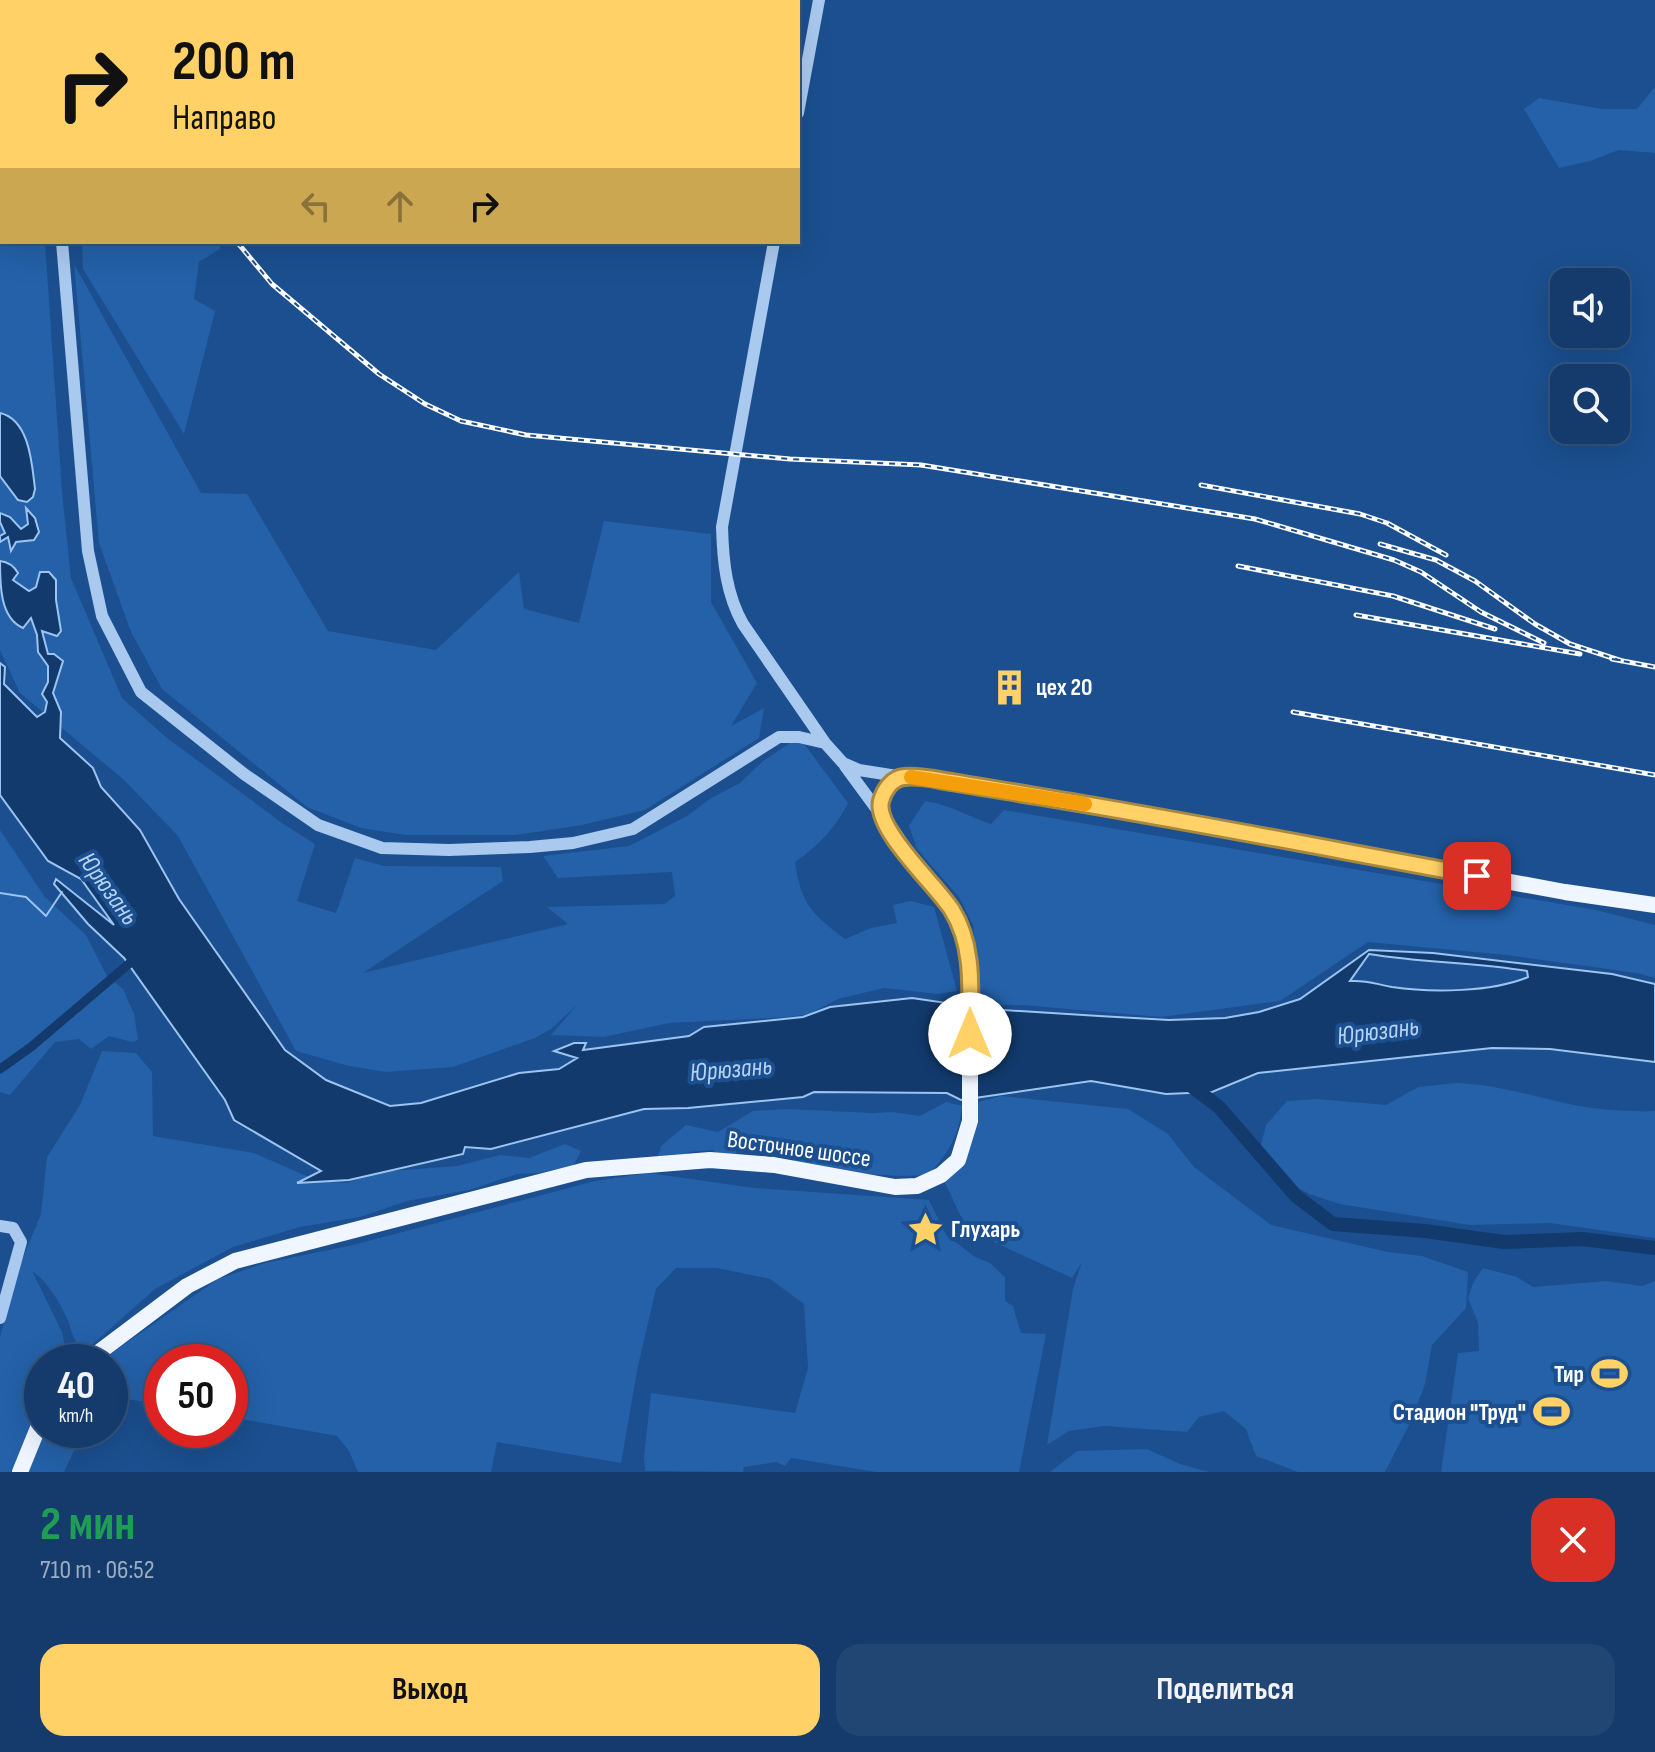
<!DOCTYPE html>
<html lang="ru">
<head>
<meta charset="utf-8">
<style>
	body { margin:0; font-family:"Sofia Sans Condensed",sans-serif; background:#214673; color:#f1f3f6; height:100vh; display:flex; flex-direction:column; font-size:30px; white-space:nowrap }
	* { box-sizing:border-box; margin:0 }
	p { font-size:26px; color:#9dadc1 }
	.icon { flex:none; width:44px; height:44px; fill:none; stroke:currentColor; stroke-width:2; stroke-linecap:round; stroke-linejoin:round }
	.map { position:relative; height:1472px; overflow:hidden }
	.details { display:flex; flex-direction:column; background:#143b6b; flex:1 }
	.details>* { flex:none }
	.banner { position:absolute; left:0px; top:0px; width:800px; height:244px; box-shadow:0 8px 32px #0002,0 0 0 2px #33557e; background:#ffd166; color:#111; overflow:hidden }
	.controls { position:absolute; left:1550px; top:268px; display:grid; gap:16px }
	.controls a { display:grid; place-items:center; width:80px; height:80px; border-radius:16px; background:#143b6b; box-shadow:0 8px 32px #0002,0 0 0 2px #33557e; font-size:40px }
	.speed { position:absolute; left:24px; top:1344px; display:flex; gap:16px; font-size:40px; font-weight:700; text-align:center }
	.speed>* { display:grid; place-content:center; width:104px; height:104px; border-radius:50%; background:#143b6b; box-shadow:0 8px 32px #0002,0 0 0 2px #33557e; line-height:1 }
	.speed small { font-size:20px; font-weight:400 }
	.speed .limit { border:12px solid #d22; background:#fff; color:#111 }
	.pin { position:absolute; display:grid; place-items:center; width:68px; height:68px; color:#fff; margin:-34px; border-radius:16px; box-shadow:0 4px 12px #0006 }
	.me { position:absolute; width:88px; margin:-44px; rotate:0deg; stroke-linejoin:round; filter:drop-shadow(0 0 6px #0008) }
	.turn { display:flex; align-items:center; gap:28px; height:168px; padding:0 40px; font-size:36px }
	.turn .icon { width:104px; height:104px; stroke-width:2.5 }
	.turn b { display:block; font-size:56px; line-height:68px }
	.lanes { display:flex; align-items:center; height:76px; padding:0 40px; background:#0003; justify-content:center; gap:40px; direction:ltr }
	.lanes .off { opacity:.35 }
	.round { display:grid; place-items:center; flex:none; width:84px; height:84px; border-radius:24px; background:#214673 }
	.overview { display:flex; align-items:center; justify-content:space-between; height:136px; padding:0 40px }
	h1 { font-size:48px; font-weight:700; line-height:60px; color:#1e9e55 }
	.action { display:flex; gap:16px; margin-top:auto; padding:16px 40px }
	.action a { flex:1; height:92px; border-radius:24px; background:#ffd166; color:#111; font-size:32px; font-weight:700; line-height:92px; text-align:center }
	.action a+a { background:#214673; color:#f1f3f6 }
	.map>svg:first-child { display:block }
	.green { fill:#2461a8 }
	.water { fill:#123a6d; stroke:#9cc4f0; stroke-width:2; fill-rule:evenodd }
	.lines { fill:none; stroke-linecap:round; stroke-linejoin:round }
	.stream { stroke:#9cc4f0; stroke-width:2 }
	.canal { stroke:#123a6d; stroke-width:9 }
	.river { stroke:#123a6d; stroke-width:14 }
	.minor { stroke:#a9c9ee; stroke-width:12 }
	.major { stroke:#f0f6ff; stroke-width:16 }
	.rail-casing { stroke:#fff; stroke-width:5 }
	.rail { stroke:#1b4f8f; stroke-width:2; stroke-dasharray:6; stroke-linecap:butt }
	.route-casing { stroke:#a68842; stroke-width:20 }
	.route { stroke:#ffd166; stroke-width:14 }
	.slow { stroke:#f59e0b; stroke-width:14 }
	.labels { text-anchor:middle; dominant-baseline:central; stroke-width:8; stroke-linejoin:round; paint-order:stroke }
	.poi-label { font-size:24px; font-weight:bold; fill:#fff; stroke:#1b4f8f; text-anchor:start }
	.street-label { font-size:24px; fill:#fff; stroke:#1b4f8f }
	.water-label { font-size:26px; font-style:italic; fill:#b5d3f5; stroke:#1b4f8f }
</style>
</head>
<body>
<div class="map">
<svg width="1655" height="1472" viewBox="0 0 1655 1472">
	<rect width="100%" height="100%" fill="#1b4f8f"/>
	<path class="green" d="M1655 87V153L1619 150 1590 161 1559 168 1524 109 1539 98 1602 109H1637Z
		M0 169 2 242H45L62 492 71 578 122 698 167 738 285 825 315 844 297 901 336 913 355 858 384 866 501 867 503 881 363 973 568 924 547 907 664 904 675 896 672 872 558 878 543 856 629 846 687 816 711 798 740 783 763 761 799 737 848 803C835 829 819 845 795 862 801 904 812 914 845 939L871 928 897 923 893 905 911 901 934 907 957 991 938 994 884 988 838 999 809 1014 787 1017 669 1023 604 1037 551 1035 577 1005 551 1029 535 1038 453 1067 386 1072 349 1066 296 1051 178 836 124 780 20 693 0 650Z
		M82 242H216L221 248 199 262 194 299 215 311 184 434 83 269Z
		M74 264 201 493 247 494 328 631 436 650 519 572 524 609 579 623 604 521 711 534V602L757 683 731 726 764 708 759 738 645 810 582 825 516 835H405L361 828 307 807 162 689 131 632 99 543Z
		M925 801C949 804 969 817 991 824L1004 810 1596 910 1655 925V978L1637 973 1506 955 1368 942 1280 1001 1161 1017 1022 1005H980L973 925 959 897 917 849 909 826Z
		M0 830 45 897 86 935 107 976 123 989 134 1014 138 1040 132 1042 109 1036 91 1049 79 1039 55 1042 10 1095 0 1092Z
		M102 1051 136 1053 152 1072 153 1136 254 1153 318 1181 347 1183 378 1172 457 1166 500 1155 529 1158 565 1144 581 1151 573 1166 538 1173 517 1174 469 1190 407 1201 360 1217 300 1227 233 1247 155 1289 84 1352C73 1343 72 1331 67 1318 58 1300 48 1282 32 1271L62 1332 68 1362H42V1403L11 1472H0V1338L16 1275 41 1214 47 1157 80 1105Z
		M1456 1083C1497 1084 1534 1097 1574 1105 1600 1110 1628 1112 1655 1111V1238L1550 1223 1470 1225 1340 1204 1309 1194 1277 1176 1258 1157 1266 1125 1287 1101 1317 1099 1386 1105 1418 1087Z
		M1001 1096 1128 1109 1168 1134 1194 1167 1271 1225 1388 1252 1422 1256 1468 1272 1466 1308 1432 1345 1425 1384 1411 1421 1385 1472H1298L1256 1456 1246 1429 1224 1411 1199 1417 1187 1432 1104 1426 1069 1431 1047 1445 1073 1289 1082 1262 1072 1278 996 1243 964 1223 945 1183 955 1170 975 1103Z
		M946 1102 962 1106C959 1136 948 1154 928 1175L902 1176 797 1170 790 1146 774 1137 744 1138 735 1149 739 1161H723L713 1150 688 1152 684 1158 658 1156 661 1146 686 1125 718 1132 753 1111 787 1109 873 1113 892 1112 920 1116Z
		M649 1173 754 1188 929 1200 946 1235 975 1257 990 1263 1005 1277V1301L1013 1306 1021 1333 1046 1334 1019 1472H876L791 1458 785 1466 776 1462 744 1467 743 1472 645 1471 644 1457 651 1393 795 1413 808 1368 804 1304 770 1279 717 1268H676L656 1289 638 1366 621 1463 497 1442 491 1472H358L349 1451 337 1436 230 1417V1362H162V1405L110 1396V1362H99L218 1279 265 1263 353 1245 595 1181Z
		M1483 1268 1517 1277 1533 1287 1606 1281 1642 1286 1655 1281V1472H1441L1458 1353 1479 1351 1478 1323 1468 1298 1474 1281Z
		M46 1430H80L77 1444 64 1472H26Z
		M1147 1449 1180 1464 1209 1472H1050L1077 1451Z"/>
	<path class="water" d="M0 413C30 420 32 465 35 489L33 497 27 502 18 500 0 476Z
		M26 508 35 518 39 532 34 540 16 542 11 551 8 537 0 542V536L5 533 0 522V513L10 517 21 529 28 524Z
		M0 561C9 562 14 566 18 573L13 580 29 591 36 587 40 572H49L56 580V600L61 631 57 636 42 631 48 654H54L63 661 53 693 61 712 60 738 93 768 101 787 140 830 179 899 285 1050 326 1080 390 1106 421 1103 519 1073 559 1069 577 1058 554 1051 574 1043H586L583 1050 689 1036 704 1027 803 1017 830 1007 912 998 988 1009 1099 1016 1169 1020 1225 1018 1259 1012 1300 999 1369 950 1433 953 1612 974 1655 984V1062L1550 1049 1492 1048 1258 1073 1212 1092 1166 1094 1091 1081 961 1100 947 1093 814 1092 803 1097 688 1108 644 1109 491 1149 465 1147 463 1154 349 1180 297 1183 321 1171 234 1120 225 1100 124 958 88 924 54 884 56 879 114 925 81 879 48 861 0 795V663L5 667 4 684 37 717 45 712 47 702 42 694 48 682V666L38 652 37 635 31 618 23 628C0 618 0 585 0 561ZM1369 954C1422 963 1475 962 1527 971L1528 977C1492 992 1432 993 1392 987 1375 984 1368 980 1350 981Z"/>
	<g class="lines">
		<path class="stream" d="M0 893 26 897 46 916 62 892"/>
		<path class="canal" d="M0 1069 31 1047 137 957"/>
		<path class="river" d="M1186 1082 1219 1107 1296 1196 1333 1224 1425 1231 1504 1242 1583 1239 1655 1248"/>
		<path class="minor" d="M14 0 15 2
			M798 113 819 0
			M62 242 88 551 102 616 141 692 244 774 318 825 382 848 449 850 530 847 573 843 633 829 779 737H799L825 743
			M774 242 722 527C723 561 726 594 743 624L825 743 843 763 859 770 903 777
			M845 766 881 815
			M0 1226 13 1228 21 1242 0 1318"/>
		<path class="major" d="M86 1362 187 1286 235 1261 586 1170 710 1160 774 1165 895 1187 917 1186 941 1175 958 1160 970 1121V976L967 948 952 911 915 866 881 815 880 804 884 794 892 782 903 777 931 778 1080 803 1565 892 1655 905
			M20 1472 42 1418"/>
		<defs>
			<path id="rail" d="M52 0 53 2
				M237 242 272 284 379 374 425 404 461 421 526 435 790 459 921 465 1255 519 1394 560 1421 572 1481 612 1544 643
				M1201 485 1360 514 1387 523 1446 555
				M1380 544 1436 560 1475 581 1535 624 1570 644 1622 661
				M1238 566 1393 596 1495 629
				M1356 615 1580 654
				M1612 659 1655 667
				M1293 712 1655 775"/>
		</defs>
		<use href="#rail" class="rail-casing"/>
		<use href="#rail" class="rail"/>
	</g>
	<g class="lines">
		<defs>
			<path id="route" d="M970 1034C970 993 975 947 952 910 937 886 874 829 881 801 884 790 892 778 904 777 920 775 938 780 952 782 980 787 1008 791 1036 796 1183 820 1330 849 1477 876"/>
		</defs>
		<use href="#route" class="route-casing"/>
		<use href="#route" class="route"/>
		<path class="slow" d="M911 777 1085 804"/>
	</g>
	<defs>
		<symbol id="building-bare" viewBox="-9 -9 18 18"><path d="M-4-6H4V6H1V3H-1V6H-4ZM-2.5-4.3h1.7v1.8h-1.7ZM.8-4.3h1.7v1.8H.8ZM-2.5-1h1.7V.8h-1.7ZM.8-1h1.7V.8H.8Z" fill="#ffd166" stroke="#1b4f8f" stroke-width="2.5" paint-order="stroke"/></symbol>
		<symbol id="sight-bare" viewBox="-9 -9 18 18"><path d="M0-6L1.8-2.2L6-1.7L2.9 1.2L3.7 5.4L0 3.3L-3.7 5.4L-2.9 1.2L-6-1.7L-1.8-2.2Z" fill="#ffd166" stroke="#1b4f8f" stroke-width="2.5" paint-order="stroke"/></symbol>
		<symbol id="stadium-bare" viewBox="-9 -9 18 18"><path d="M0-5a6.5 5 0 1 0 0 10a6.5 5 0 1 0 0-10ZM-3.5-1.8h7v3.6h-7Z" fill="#ffd166" stroke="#1b4f8f" stroke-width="2.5" paint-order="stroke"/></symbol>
	</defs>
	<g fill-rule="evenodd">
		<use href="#building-bare" x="984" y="662" width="51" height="51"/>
		<use href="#sight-bare" x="900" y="1204" width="51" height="51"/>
		<use href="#stadium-bare" x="1584" y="1348" width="51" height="51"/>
		<use href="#stadium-bare" x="1526" y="1386" width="51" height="51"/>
	</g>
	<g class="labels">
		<g class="poi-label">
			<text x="1036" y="687">цех 20</text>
			<text x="951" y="1229">Глухарь</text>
			<text x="1584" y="1374" text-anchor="end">Тир</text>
			<text x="1526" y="1412" text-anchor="end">Стадион "Труд"</text>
		</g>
		<g class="street-label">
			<text transform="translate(799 1149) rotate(8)">Восточное шоссе</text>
		</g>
		<g class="water-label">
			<text transform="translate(108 889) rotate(54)">Юрюзань</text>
			<text transform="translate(1378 1032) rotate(-7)">Юрюзань</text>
			<text transform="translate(731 1070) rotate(-5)">Юрюзань</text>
		</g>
	</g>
</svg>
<div class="controls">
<a><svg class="icon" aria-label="sound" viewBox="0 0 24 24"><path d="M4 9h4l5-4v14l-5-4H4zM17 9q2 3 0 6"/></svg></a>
<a><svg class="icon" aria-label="search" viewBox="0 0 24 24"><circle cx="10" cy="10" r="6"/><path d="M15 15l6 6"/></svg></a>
</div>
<div class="speed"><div>40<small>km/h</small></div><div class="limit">50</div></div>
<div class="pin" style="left:1477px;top:876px;background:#d93025"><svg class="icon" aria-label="arrive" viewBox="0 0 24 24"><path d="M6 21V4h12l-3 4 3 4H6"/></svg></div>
<svg class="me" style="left:970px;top:1034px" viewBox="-20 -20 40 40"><circle r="19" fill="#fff"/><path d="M0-13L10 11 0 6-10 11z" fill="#ffd166"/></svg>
<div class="banner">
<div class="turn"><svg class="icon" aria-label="right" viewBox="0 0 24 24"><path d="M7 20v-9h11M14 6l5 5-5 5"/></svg><div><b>200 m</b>Направо</div></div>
<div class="lanes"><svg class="icon off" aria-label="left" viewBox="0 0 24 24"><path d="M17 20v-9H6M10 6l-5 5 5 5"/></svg><svg class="icon off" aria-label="ahead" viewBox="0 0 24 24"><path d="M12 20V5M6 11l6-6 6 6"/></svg><svg class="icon" aria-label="right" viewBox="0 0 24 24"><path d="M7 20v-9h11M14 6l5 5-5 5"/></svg></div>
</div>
</div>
<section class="details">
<div class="overview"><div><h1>2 мин</h1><p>710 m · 06:52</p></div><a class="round" style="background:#d93025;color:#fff"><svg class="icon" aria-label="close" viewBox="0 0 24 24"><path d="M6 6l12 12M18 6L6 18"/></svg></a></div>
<div class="action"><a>Выход</a><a>Поделиться</a></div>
</section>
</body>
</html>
